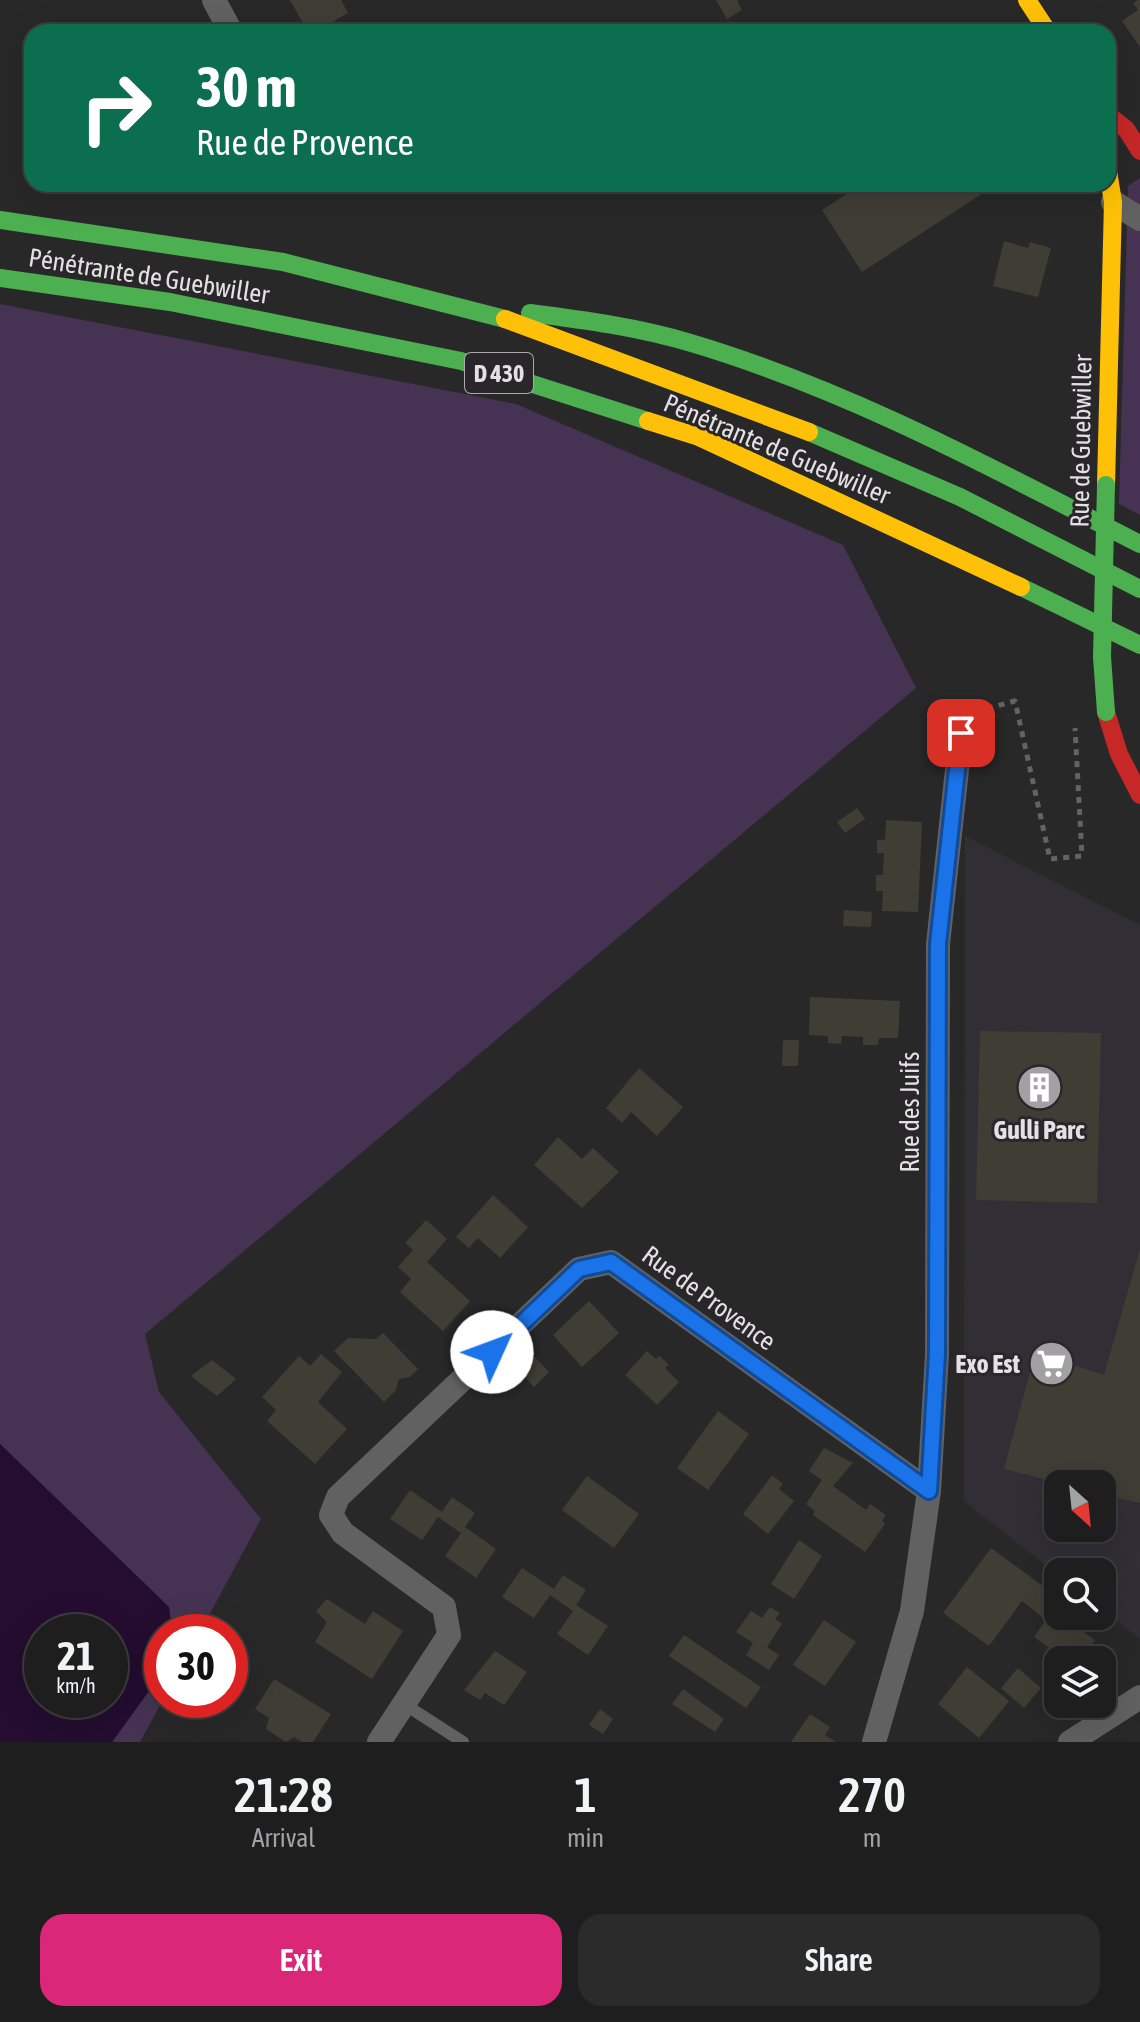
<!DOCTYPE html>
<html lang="en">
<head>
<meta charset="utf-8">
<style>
	body { margin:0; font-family:"Asap Condensed",sans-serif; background:#2c2b2c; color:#f1f3f6; height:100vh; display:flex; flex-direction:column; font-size:30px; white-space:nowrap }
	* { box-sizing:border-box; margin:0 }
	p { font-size:26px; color:#a1a2a4 }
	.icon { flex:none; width:44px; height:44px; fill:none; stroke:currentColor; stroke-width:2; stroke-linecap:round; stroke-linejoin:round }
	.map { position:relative; height:1742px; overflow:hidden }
	.details { display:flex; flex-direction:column; background:#1f1e1f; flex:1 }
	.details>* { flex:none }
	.guide { position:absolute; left:24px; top:24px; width:1092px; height:168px; border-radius:24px; box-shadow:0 8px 32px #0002,0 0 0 2px #3c3c3d; background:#0b6e4f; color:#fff; overflow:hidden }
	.needle { width:52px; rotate:153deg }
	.buttons { position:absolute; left:1044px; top:1470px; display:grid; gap:16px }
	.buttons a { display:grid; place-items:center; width:72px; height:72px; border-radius:16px; background:#1f1e1f; box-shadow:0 8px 32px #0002,0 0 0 2px #3c3c3d; font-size:40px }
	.speed { position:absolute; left:24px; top:1614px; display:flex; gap:16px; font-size:40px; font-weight:700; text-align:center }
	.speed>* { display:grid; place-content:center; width:104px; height:104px; border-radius:50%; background:#1f1e1f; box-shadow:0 8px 32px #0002,0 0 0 2px #3c3c3d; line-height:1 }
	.speed small { font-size:20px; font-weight:400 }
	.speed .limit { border:12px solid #d22; background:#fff; color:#111 }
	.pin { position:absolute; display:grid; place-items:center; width:68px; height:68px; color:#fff; margin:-34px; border-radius:16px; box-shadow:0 4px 12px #0006 }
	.me { position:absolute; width:88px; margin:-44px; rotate:47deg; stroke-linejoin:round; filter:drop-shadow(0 0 6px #0008) }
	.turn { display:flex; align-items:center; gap:28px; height:168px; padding:0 40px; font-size:36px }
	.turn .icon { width:104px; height:104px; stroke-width:2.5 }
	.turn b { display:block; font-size:56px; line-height:68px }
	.eta { display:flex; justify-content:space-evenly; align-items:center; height:136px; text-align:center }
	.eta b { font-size:48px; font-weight:600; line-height:56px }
	.primary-button { display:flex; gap:16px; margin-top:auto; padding:16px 40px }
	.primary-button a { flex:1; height:92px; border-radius:24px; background:#db2777; color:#fff; font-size:32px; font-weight:600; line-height:92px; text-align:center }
	.primary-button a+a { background:#2c2b2c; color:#f1f3f6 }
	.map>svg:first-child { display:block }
	.built { fill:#322e35; fill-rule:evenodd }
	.green { fill:#463353 }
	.water { fill:#240d30; fill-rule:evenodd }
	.building { fill:#403d35 }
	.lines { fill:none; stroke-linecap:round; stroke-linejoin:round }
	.path { stroke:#636363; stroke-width:5; stroke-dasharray:6 6; stroke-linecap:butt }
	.lane { stroke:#626162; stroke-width:12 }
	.street { stroke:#626162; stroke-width:24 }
	.fast { stroke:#4caf50; stroke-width:18 }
	.slow { stroke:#ffc107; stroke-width:18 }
	.jam { stroke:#c62828; stroke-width:18 }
	.fast-bridge { stroke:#4caf50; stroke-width:18 }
	.route-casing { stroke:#114b97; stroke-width:20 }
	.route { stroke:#1a73e8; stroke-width:14 }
	.labels { text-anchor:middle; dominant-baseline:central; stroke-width:6; stroke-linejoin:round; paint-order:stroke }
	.shield { fill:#29272a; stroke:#aba9ac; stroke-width:2 }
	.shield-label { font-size:24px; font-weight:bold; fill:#e3e1e4 }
	.street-label { font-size:26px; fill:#e3e1e4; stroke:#29272a }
	.poi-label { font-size:26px; font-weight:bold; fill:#e3e1e4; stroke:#29272a }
</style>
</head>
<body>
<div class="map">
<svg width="1140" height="1742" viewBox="0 0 1140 1742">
	<rect width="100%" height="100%" fill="#292829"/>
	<path class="built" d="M965 836 1140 925V1639L1102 1609V1572H1058V1575L964 1501ZM1058 1484H1102V1528H1058Z"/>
	<path class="green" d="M1140 178V515L1119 504 1128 186Z
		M0 304 516 404 843 545 916 688 145 1334 159 1392 261 1519 200 1632H172L169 1607 0 1444Z
		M162 1673 163 1700 140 1742H112Z"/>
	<path class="water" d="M0 1444 169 1607 172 1632H162V1673L112 1742H0ZM42 1632H110V1700H42Z"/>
	<path class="building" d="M290 0H341L348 13 315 32H308Z
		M716 0H737L742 10 727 19Z
		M1138 0H1140V47L1122 21 1138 10 1133 3Z
		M862 184H997L862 272 822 210Z
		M1004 241 1028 248 1030 242 1051 248 1038 297 993 286Z
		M857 808 865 819 845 833 837 822Z
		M886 820 922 822 918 912 882 911 883 891H876V875H883L884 853H877V840H885Z
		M844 910 872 912 871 927 843 926Z
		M810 997 900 1001 898 1038H879L878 1045H863V1037L842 1036 841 1044 828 1043V1036L809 1035Z
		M980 1031 1101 1033 1097 1203 976 1200Z
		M783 1040H799L798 1066H782Z
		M639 1068 683 1107 657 1136 631 1112 622 1123 606 1108Z
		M558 1137 582 1159 593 1148 619 1172 582 1208 534 1165Z
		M493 1195 528 1227 500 1258 478 1238 469 1248 456 1237Z
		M426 1220 447 1239 427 1262 470 1301 443 1331 400 1292 411 1279 398 1267 413 1250 405 1243Z
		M1140 1249V1503L1102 1494V1484H1063L1004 1469 1035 1353 1104 1375Z
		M589 1301 619 1333 582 1367 553 1335Z
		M383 1333 418 1369 410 1377 399 1379 396 1390 384 1402 334 1351 348 1338 376 1339Z
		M647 1351 656 1359 659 1356 664 1360 669 1365 665 1368 679 1382 657 1405 625 1375Z
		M321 1354 342 1372 318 1402 347 1429 315 1464 267 1421 276 1410 262 1397 299 1356 310 1366Z
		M533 1355 549 1372 534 1387 518 1370Z
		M212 1360 236 1379 217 1396 191 1376Z
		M718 1411 749 1434 708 1490 677 1468Z
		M824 1448 853 1463 833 1486 866 1510 870 1504 886 1515 882 1521 885 1524 865 1552 813 1515 815 1511 806 1504 822 1480 809 1471Z
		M772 1475 783 1484 779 1489 794 1501 768 1534 743 1514Z
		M587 1476 639 1514 614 1548 562 1510Z
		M410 1490 442 1512 452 1497 475 1513 465 1527 496 1549 476 1578 445 1556 461 1533 438 1517 422 1540 390 1519Z
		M799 1540 822 1556 794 1599 771 1584Z
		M991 1548 1058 1597V1616H1076L1071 1623 1095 1640 1080 1660H1065L1034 1637 1046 1620 1022 1601 989 1646 943 1613Z
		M522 1568 554 1589 563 1575 586 1590 576 1605 608 1626 588 1655 557 1634 573 1611 550 1595 534 1618 502 1597Z
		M327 1599 365 1624 373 1611 403 1631 372 1679 315 1642 327 1622 316 1611Z
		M770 1607 780 1613 775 1619 782 1624 767 1647 779 1655 769 1670 746 1655 753 1643 736 1632 751 1611 762 1618Z
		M824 1620 856 1642 825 1686 793 1665Z
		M684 1635 761 1687 746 1708 669 1656Z
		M495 1651 527 1672 504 1705 485 1693 480 1700 464 1690Z
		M967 1667 1009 1701 979 1738 938 1704Z
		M1018 1668 1041 1688 1024 1708 1001 1688Z
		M274 1679 331 1714 313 1742H302L294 1737 286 1742 266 1729 269 1718 255 1709Z
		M683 1689 724 1719 715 1732 672 1704Z
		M600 1709 613 1719 603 1734 589 1725Z
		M810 1714 830 1727 825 1735 836 1742H791Z"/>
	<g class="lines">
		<path class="path" d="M978 716 985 709 1015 701 1050 859 1082 856 1075 728"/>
		<path class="lane" d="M404 1704 463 1742"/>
		<path class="street" d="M214 0 231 32
			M1113 202 1140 219
			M929 1491 937 1354 938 944 961 733
			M379 1742 449 1635 444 1607 343 1533 331 1515 338 1497 579 1269 611 1262 929 1491 912 1611 874 1742
			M1070 1742 1140 1697"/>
		<path class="fast" d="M0 220 283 262 505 319
			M0 278 170 302 461 361 648 421
			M530 313C584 320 638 327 691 343 849 390 994 469 1140 544
			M809 432 960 497 1140 589
			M1021 587 1140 645"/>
		<path class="slow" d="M1027 0 1048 32
			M505 319 809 432
			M648 421 699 437 1021 587
			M1106 485 1113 202 1108 171"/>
		<path class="jam" d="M1108 115 1126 129 1140 151
			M1106 712 1119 754 1140 795"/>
		<path class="fast-bridge" d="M1106 485 1102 657 1106 712"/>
	</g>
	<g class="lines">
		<defs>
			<path id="route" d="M492 1352 579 1269 611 1262 929 1491 937 1354 938 944 961 733"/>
		</defs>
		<use href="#route" class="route-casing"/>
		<use href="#route" class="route"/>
	</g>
	<defs>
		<symbol id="building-disc" viewBox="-11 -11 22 22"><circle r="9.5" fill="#a2a0a3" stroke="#29272a"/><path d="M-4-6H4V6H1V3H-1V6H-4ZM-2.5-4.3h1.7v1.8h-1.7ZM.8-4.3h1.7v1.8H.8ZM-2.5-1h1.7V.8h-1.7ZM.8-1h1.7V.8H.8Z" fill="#fff"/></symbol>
		<symbol id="supermarket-disc" viewBox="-11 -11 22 22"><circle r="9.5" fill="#a2a0a3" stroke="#29272a"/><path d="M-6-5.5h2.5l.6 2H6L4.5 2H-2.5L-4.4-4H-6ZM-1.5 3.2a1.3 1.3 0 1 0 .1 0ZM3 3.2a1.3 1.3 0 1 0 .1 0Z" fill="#fff"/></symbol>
	</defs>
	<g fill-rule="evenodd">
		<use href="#building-disc" x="1014" y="1062" width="51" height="51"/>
		<use href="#supermarket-disc" x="1026" y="1338" width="51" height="51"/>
	</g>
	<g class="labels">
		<rect class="shield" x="465" y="353" width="68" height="40" rx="6"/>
		<g class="shield-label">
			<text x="499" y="373">D 430</text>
		</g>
		<g class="street-label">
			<text transform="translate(149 276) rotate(9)">Pénétrante de Guebwiller</text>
			<text transform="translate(1081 441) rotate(-89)">Rue de Guebwiller</text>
			<text transform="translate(777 449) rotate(23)">Pénétrante de Guebwiller</text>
			<text transform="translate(910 1112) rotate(-90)">Rue des Juifs</text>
			<text transform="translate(709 1298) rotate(36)">Rue de Provence</text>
		</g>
		<g class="poi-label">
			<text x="1039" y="1130">Gulli Parc</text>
			<text x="1020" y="1364" text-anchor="end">Exo Est</text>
		</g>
	</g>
</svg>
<div class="buttons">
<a><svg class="needle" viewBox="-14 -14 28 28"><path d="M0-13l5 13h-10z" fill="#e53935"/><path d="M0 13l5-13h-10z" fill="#a1a2a4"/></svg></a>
<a><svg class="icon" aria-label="search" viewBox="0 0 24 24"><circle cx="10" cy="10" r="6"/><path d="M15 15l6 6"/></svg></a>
<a><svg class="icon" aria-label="layers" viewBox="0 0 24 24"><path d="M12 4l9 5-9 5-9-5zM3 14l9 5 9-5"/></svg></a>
</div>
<div class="speed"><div>21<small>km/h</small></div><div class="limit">30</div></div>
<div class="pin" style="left:961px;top:733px;background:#d93025"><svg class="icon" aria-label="arrive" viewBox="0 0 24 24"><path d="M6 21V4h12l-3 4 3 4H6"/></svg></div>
<svg class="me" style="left:492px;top:1352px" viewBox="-20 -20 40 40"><circle r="19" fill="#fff"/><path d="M0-13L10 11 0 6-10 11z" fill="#1a73e8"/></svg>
<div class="guide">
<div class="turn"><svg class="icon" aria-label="right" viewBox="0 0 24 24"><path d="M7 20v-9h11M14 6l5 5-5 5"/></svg><div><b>30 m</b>Rue de Provence</div></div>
</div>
</div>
<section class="details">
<div class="eta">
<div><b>21:28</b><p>Arrival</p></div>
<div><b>1</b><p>min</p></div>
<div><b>270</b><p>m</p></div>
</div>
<div class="primary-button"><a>Exit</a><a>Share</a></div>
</section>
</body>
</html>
